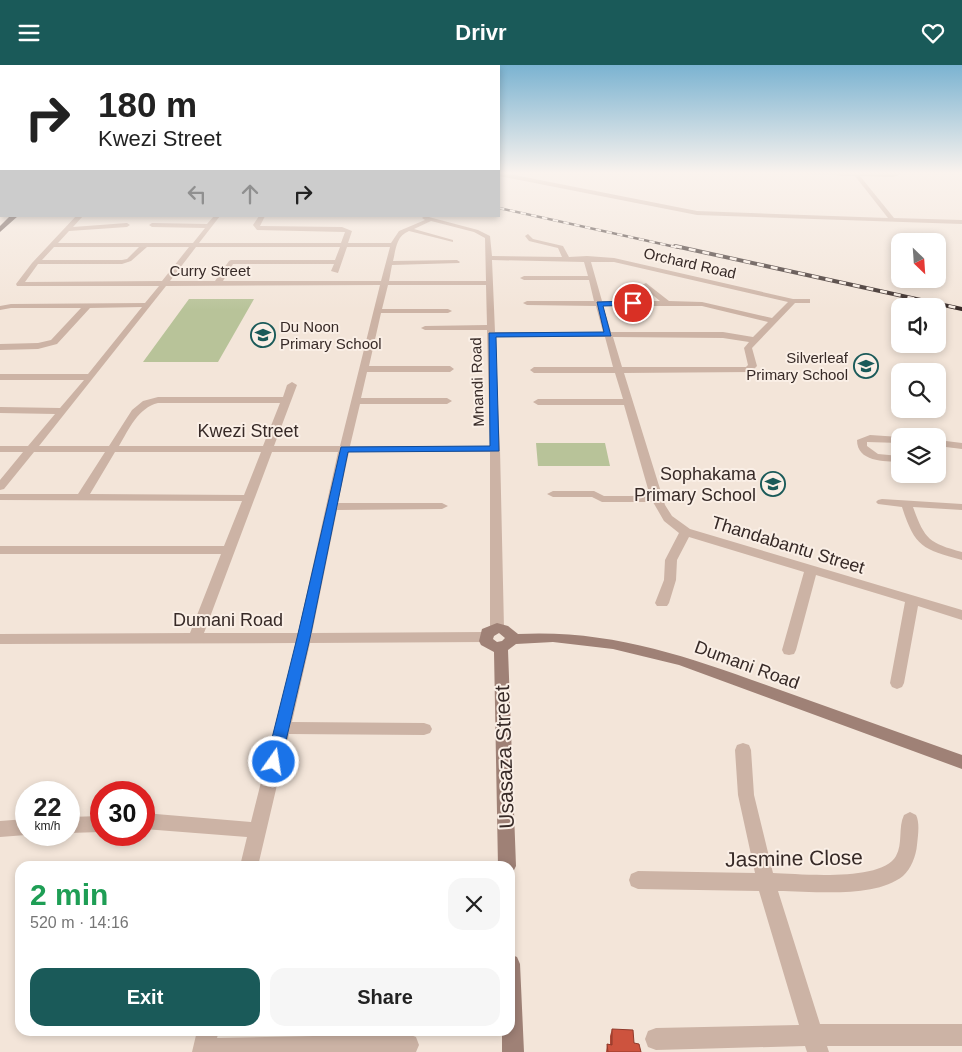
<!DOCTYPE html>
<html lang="en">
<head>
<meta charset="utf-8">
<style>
	body { margin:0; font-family:Arial,sans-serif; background:#f6f6f6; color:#222; height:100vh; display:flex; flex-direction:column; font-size:19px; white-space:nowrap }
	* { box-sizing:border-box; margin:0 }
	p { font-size:16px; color:#767676 }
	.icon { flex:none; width:28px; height:28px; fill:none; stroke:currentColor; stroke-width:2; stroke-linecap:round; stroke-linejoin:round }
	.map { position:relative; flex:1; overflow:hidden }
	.panel { position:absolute; left:15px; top:796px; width:500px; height:175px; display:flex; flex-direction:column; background:#fff; border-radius:15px; box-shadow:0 2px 8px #0003 }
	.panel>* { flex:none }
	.guide { position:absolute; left:0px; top:0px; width:500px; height:152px; box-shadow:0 2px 8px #0003; background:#fff; color:#222; overflow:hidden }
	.needle { width:32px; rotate:155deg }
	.buttons { position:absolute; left:891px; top:168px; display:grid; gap:10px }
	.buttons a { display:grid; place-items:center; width:55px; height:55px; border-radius:10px; background:#fff; box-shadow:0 2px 8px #0003; font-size:25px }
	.speed { position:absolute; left:15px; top:716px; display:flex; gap:10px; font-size:25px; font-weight:700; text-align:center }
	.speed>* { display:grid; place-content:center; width:65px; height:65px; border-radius:50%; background:#fff; box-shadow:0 2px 8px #0003; line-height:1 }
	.speed small { font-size:12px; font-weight:400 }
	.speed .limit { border:8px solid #d22; background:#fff; color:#111 }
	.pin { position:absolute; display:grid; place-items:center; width:42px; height:42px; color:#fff; margin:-21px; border:2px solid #fff; border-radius:50%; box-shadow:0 1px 5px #0007 }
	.me { position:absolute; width:55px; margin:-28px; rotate:13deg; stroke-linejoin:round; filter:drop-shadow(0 0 4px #0008) }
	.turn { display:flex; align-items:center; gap:18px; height:105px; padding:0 15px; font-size:22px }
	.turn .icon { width:65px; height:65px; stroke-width:2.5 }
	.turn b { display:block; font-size:35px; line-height:42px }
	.lanes { display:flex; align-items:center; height:48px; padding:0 15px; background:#0003; justify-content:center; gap:25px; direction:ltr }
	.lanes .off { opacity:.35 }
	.round { display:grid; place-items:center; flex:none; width:52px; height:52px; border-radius:15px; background:#f6f6f6 }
	.overview { display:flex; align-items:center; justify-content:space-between; height:85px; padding:0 15px }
	h1 { font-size:30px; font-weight:700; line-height:38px; color:#1e9e55 }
	.action { display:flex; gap:10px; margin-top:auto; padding:10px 15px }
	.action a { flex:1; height:58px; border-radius:15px; background:#1a5a59; color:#fff; font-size:20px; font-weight:700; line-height:58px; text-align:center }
	.action a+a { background:#f6f6f6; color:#222 }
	header { display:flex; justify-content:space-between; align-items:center; height:65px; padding:0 15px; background:#1a5a59; color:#fff; font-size:22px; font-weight:700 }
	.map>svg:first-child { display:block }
	.green { fill:#b8c399 }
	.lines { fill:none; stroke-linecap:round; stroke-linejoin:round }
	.street { fill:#ccb3a5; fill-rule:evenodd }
	.secondary { fill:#9f8176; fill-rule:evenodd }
	.highway { fill:#58433d; fill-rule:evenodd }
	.rail-far1-casing { stroke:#372a27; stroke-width:2.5 }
	.rail-casing { stroke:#372a27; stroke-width:4 }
	.rail-far1 { stroke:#faefe6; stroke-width:2; stroke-dasharray:5.5; stroke-linecap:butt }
	.rail { stroke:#faefe6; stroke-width:2.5; stroke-dasharray:7; stroke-linecap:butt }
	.wall { fill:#b04735 }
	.building { fill:#cd533e; stroke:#903a2b }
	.route { fill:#1a73e8; stroke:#114b97 }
	.labels { text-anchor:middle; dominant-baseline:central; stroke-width:4; stroke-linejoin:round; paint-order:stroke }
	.far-street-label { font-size:15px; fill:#372a27; stroke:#faefe6 }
	.far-poi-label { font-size:15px; fill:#372a27; stroke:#faefe6; text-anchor:start }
	.street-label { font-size:18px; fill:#372a27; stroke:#faefe6 }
	.poi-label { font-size:18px; fill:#372a27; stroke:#faefe6; text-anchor:end }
	.near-street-label { font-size:21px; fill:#372a27; stroke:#faefe6 }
</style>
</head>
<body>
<header><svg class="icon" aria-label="menu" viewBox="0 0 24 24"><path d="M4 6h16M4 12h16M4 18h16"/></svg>Drivr<svg class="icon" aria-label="heart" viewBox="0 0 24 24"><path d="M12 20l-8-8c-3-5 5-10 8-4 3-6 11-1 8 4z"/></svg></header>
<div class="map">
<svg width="962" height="987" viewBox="0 0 962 987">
	<rect width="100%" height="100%" fill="#f3e5d9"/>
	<path class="green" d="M189 234H254L218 297H143Z
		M536 378H605L610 401H538Z"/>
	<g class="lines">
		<path class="street" d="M499 107 697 146 888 153 855 111 766 107 893 108 901 107V109L893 112 860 111 894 153 962 155V159L697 150 499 111Z
			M76 151H83L73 162 127 158 130 160 127 162 69 166 58 178H193L205 163 152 162 149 160 152 158 207 159 214 151H220L199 178H341L345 167 257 165 253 160 259 151H265L260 161 342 162 352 166 348 178H391L399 166 425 155 422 153 425 151 478 165 490 171 492 191 562 192 558 183 529 176 525 171 528 169 533 174 563 181 569 192 587 191 614 193 793 234H810V238H795L752 283 757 301 751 307 624 308 665 440 672 451 690 464 962 545V555L918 541 904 618 902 622 897 624 892 622 890 618 905 537 816 510 796 585 794 589 789 590 784 589 782 585 804 507 689 472 677 495 676 515 669 538 667 541H657L655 538 664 515 665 495 679 468 664 456 653 437H602L592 432H553L547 429 553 426H594L604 431H650L624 340H538L533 337 538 334H623L615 308H534L530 305 534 302H613L605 272H495L500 384 504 563 502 566H492L490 563V387H349L338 438H442L448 441 442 444 337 445 312 568 486 567 491 568 493 572 491 576 486 577 310 578 292 657 424 658 430 660 432 664 430 668 424 670 289 669 258 801H240L247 772 144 764V748L251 757 296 578 0 579V569L190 568 221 489H0V481H224L242 436 0 435V429H78L105 387H34L4 424 0 425V415L23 387H0V381H28L55 349 0 348V342L60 343 84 315H0V309H88L142 242 90 243 57 279 38 284 0 285V279L38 278 51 275 81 243H11L0 245V241L11 239 145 238 159 221H17L16 219 32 198ZM431 156 474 167 485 173 486 216H389L392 200 459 198 460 197 457 195 393 196C396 184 396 171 409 166L453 177V175L414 164ZM54 182H139L127 194 122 195H42ZM147 182H189L162 216 25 217 38 199H122L131 196ZM196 182H340L335 195H231L229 196 215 216H170ZM347 182H390L381 216H223L233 199H334L331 206 338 208ZM492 195 584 197 588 211H524L520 213 524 215H589L594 236H527L523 238 527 240 596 241 603 267H495ZM591 197H614L788 237 772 253 702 237 669 236 646 218 642 220 643 222 660 236H602ZM380 220 340 381H274L297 320 292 317 287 320 283 332H158L143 336 132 345 109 381H39L166 221ZM388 220H486L487 260 425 261 421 263 425 265H487L490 381H350L360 339H447L452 336 447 333H361L367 307H450L454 304 450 301H369L381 248H448L452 246 448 244H382ZM603 241H702L768 257 753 272 723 267H611ZM613 272 723 273 749 277 744 283 748 300 746 302H622ZM158 338H280L263 381H119C129 364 138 343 158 338ZM115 387H261L244 430 90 429ZM272 387H338L298 568H204Z
			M870 370 900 372V378L867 377V381L878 389 900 391V397C884 396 857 397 857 375Z
			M938 375 962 378V384L938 381Z
			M882 434 962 439V445L913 442C925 475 929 478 962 487V495C922 484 915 482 902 442L878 439 876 437 878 435Z
			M743 678 749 680 751 685 754 730 773 808C800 809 882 817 896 791 903 779 898 762 904 750L910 747 916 750C920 758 918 770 917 780 916 791 911 804 903 811 874 834 813 826 778 826L820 959H962V981H827L829 987H807L805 981 656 985 648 982 645 974 648 966 656 963 799 960 759 826 638 824 631 821 629 815 631 809 638 806 755 808 738 730 735 685 737 680Z
			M101 751V767L69 768V752Z
			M26 754V770L0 772V756Z
			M197 966H219L217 973 408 969 416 972 419 980 416 987H192Z"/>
		<path class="secondary" d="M497 558 508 561 518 569C615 564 694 594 783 626 843 647 902 669 962 690V704L679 600 613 584 553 577 516 579 508 585 516 801 513 807 510 808V801H498L494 587 481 580 479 576 482 564ZM499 568 505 573 502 576 497 577 493 574 494 571Z
			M510 889 517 892 520 899 524 987H502V966H510Z"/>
		<path class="highway" d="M10 151H18L0 167V161Z"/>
		<defs>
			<path id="rail-far1" d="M499 143 680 183"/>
			<path id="rail" d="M675 181 962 244"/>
		</defs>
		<use href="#rail-far1" class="rail-far1-casing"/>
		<use href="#rail" class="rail-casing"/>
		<use href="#rail-far1" class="rail-far1"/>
		<use href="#rail" class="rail"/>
	</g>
	<path class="wall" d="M612 964 634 978 641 987H606L607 979H610V971Z"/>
	<path class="building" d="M612 964 633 965 634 978 639 979 641 987H608L607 979 612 980Z"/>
	<linearGradient id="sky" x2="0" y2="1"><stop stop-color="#7bb3d1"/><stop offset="0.44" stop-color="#faf3ee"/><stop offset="1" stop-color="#faf3ee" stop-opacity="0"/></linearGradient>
	<rect width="962" height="245" fill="url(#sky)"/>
	<path class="route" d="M633 236 635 237V240L603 241 611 271 496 272 499 386 348 387 310 573 281 697 279 701 274 703 269 701 266 697 297 573 341 382 490 381 489 268 604 267 597 237Z"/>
	<defs>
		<symbol id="school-ring" viewBox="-11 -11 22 22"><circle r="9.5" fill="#faefe6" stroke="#1a5a59" stroke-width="1.5"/><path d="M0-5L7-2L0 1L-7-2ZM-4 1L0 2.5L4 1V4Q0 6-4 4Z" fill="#1a5a59"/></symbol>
	</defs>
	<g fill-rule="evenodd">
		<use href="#school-ring" x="249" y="256" width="28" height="28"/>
		<use href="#school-ring" x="852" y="287" width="28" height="28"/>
		<use href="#school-ring" x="759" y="405" width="28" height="28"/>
	</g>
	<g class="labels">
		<g class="far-street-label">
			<text transform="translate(690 198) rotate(13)">Orchard Road</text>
			<text x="210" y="205">Curry Street</text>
			<text transform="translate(477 317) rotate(-92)">Mnandi Road</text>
		</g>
		<g class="far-poi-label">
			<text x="280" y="261">Du Noon<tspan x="280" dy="17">Primary School</tspan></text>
			<text x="848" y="292" text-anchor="end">Silverleaf<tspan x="848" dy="17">Primary School</tspan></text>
		</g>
		<g class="street-label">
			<text x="248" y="366">Kwezi Street</text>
			<text transform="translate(788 480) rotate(17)">Thandabantu Street</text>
			<text x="228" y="555">Dumani Road</text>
			<text transform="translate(747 600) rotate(20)">Dumani Road</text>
		</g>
		<g class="poi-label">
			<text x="756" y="409">Sophakama<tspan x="756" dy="21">Primary School</tspan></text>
		</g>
		<g class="near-street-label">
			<text transform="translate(504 692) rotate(-92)">Usasaza Street</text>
			<text transform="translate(794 793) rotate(-1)">Jasmine Close</text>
		</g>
	</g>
</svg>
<div class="buttons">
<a><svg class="needle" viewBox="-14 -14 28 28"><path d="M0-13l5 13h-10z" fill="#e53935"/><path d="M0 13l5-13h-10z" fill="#767676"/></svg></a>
<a><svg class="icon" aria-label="sound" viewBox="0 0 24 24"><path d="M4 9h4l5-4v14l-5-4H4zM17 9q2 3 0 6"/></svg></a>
<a><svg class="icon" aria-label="search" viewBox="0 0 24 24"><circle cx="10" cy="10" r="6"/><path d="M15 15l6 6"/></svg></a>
<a><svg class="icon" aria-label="layers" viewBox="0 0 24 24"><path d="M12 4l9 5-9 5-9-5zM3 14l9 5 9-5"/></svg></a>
</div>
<div class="speed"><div>22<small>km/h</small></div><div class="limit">30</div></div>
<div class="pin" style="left:633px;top:238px;background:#d93025"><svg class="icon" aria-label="arrive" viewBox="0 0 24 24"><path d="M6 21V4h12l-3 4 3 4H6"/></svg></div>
<svg class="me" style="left:274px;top:697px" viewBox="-20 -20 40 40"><circle r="17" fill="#1a73e8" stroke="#fff" stroke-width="3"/><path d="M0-11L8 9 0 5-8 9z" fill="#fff"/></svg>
<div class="guide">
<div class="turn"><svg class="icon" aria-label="right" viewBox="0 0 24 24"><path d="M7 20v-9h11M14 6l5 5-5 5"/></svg><div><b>180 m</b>Kwezi Street</div></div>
<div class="lanes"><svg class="icon off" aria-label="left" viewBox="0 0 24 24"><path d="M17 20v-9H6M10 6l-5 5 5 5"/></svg><svg class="icon off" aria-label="ahead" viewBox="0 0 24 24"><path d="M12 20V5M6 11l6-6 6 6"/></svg><svg class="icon" aria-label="right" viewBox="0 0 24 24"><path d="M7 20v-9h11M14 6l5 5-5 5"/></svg></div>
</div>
<section class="panel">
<div class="overview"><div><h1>2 min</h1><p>520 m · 14:16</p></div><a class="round"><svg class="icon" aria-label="close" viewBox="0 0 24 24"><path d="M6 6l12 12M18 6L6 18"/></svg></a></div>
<div class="action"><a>Exit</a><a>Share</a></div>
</section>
</div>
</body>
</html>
